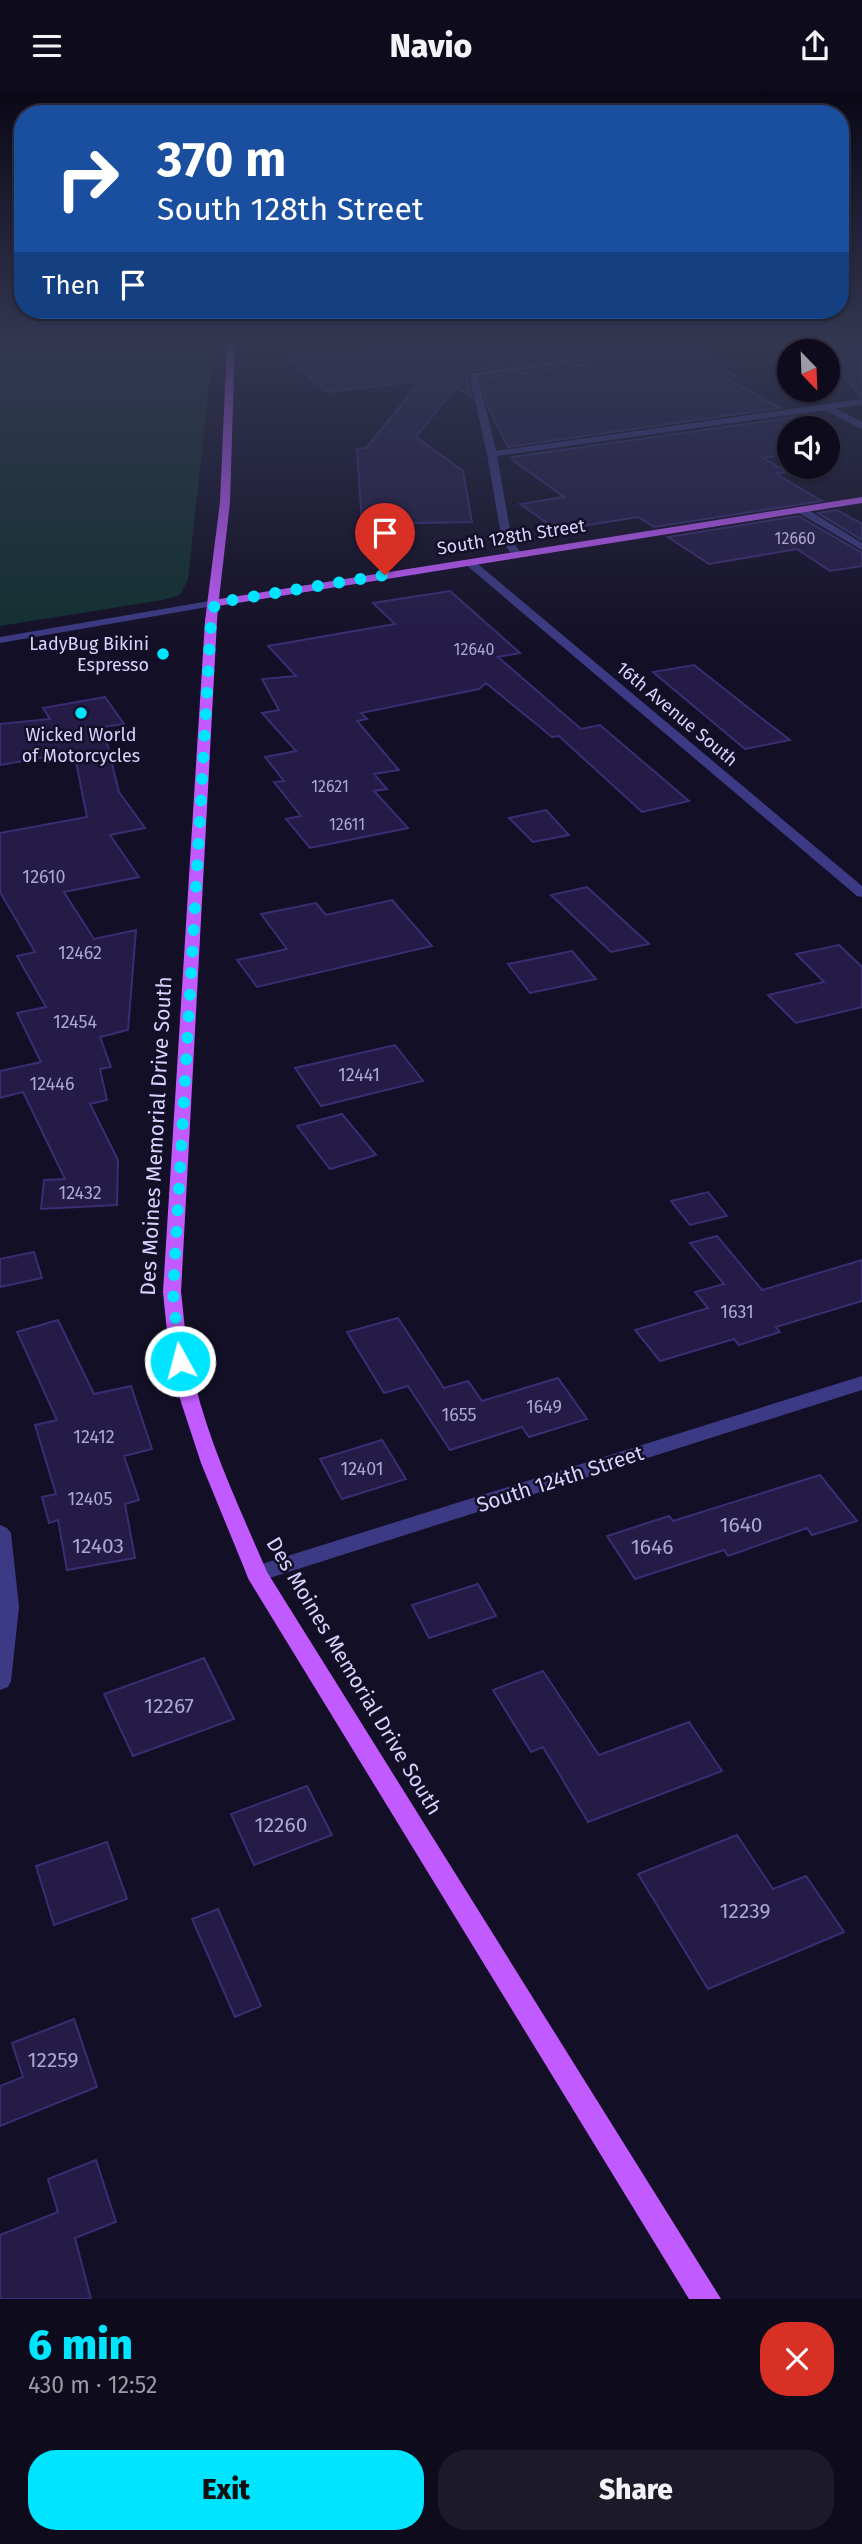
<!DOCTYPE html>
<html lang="en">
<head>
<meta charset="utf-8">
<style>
	body { margin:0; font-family:"Fira Sans",sans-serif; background:#1c1929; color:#f1f3f6; height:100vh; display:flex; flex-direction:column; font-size:26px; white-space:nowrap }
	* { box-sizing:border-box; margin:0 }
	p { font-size:23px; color:#9b9ba3 }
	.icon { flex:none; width:38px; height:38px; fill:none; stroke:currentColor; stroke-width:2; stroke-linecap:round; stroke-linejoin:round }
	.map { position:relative; height:2208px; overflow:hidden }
	.details { display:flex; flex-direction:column; background:#0e0b1c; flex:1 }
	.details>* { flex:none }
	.top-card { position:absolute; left:14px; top:14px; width:835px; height:214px; border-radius:28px; box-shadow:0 2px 5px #0004,0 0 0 2px #2e2b3b; background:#1a4fa0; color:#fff; overflow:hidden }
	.needle { width:46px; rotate:157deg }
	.tools { position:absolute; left:777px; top:248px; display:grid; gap:14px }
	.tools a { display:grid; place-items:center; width:63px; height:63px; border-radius:50%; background:#0e0b1c; box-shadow:0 2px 5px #0004,0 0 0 2px #2e2b3b; font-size:35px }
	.pin { position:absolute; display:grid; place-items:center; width:60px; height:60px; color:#fff; margin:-72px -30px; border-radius:50% 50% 50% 0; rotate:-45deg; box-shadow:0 0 7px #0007 }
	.pin .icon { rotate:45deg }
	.me { position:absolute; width:77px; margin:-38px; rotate:353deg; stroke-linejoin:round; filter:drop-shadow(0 0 5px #0008) }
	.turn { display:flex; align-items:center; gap:24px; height:147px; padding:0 28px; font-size:32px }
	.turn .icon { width:91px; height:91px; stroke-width:2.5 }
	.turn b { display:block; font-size:49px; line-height:60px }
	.then { display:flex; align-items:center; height:66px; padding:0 28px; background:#0003; gap:14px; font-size:26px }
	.round { display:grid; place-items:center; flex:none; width:74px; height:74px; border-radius:28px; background:#1c1929 }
	.head { display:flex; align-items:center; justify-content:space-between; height:119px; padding:0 28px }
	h1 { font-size:42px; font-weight:800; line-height:52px; color:#00e5ff }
	.button { display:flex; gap:14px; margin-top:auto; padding:14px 28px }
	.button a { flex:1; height:80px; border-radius:28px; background:#00e5ff; color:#111; font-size:28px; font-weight:800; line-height:80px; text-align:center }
	.button a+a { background:#1c1929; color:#f1f3f6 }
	header { display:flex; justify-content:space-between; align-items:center; height:91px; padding:0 28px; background:#0e0b1c; font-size:32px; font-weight:800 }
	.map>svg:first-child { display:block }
	.green { fill:#12302f }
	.building { fill:#241b47; stroke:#3b2d73; stroke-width:2 }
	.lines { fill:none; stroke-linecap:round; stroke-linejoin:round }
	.minor { fill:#3d3a85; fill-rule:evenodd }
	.major { fill:#c25bff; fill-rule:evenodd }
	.route { stroke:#00e5ff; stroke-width:12; stroke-dasharray:0 21.6 }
	.poi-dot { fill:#00e5ff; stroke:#130f26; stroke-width:2.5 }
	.labels { text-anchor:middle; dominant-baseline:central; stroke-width:5; stroke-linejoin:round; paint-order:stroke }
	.far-number-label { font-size:16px; fill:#aca6d1 }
	.far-street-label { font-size:18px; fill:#d9d4ff; stroke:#130f26 }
	.far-poi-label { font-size:18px; fill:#d9d4ff; stroke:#130f26; text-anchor:end }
	.number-label { font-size:18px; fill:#aca6d1 }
	.street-label { font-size:21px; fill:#d9d4ff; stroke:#130f26 }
	.near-number-label { font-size:21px; fill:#aca6d1 }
</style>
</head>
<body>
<header><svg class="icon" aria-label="menu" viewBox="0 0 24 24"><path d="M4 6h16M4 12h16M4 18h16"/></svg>Navio<svg class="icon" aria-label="share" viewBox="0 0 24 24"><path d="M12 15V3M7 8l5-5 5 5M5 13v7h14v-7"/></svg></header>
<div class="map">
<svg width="862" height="2208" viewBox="0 0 862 2208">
	<rect width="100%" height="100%" fill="#130f26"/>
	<path class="green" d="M0 250H214L188 488 180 504 163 509 0 535Z"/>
	<path class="building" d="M493 249H676L736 285 726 287 780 317 508 356 488 316 481 287 595 272 597 268 592 261 469 280 466 284 471 306 456 296 416 346 463 380 472 431 362 433 357 358 366 357 421 290 327 301 290 269Z
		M812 249H862V306L828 267V261H822Z
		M796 326 820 338H789V363L763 367 787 381 776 383 822 410 654 436 638 426 557 439 520 413 564 406 514 370 512 366Z
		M837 419 862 433V449L818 422Z
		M798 425 862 462V475L830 480 797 458 709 473 668 446Z
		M450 500 520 562 498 566 581 638 600 634 689 710 642 721 559 645 552 646 486 592 479 598 361 622 367 628 357 630 399 679 374 683 387 698 374 700 408 737 310 757 286 728 301 725 274 691 284 690 265 666 296 660 262 622 279 619 262 588 296 585 268 555 395 533 373 512Z
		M694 574 760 626 790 649 745 658 653 581Z
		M105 606 124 633 103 636 119 701 145 737 110 744 139 786 64 801 94 848 136 839 128 939 100 946 111 976 100 978 107 1009 90 1013 118 1069 117 1114 41 1118 44 1089 65 1088 23 1001 0 1007V980L41 971 17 922 46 916 17 865 35 861 0 801V742L87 726 74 661 0 674V633L50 628 43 617Z
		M546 719 569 744 533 751 509 727Z
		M587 796 649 853 611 861 551 804Z
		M392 809 432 855 257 896 237 869 287 858 261 823 316 812 326 824Z
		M839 854 862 876V916L796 932 768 904 824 891 796 863Z
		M572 860 596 888 530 902 508 873Z
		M395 954 423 990 321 1015 295 977Z
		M342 1023 376 1064 330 1078 297 1035Z
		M708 1101 727 1125 690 1134 671 1110Z
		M717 1145 762 1199 862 1169V1210L776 1236 780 1241 739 1254 734 1248 660 1270 635 1239 708 1217 695 1201 724 1193 690 1152Z
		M34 1161 42 1187 0 1196V1168Z
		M398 1227 444 1297 468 1290 482 1310 558 1287 587 1328 529 1346 522 1336 450 1359 408 1295 384 1302 347 1241Z
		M58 1229 94 1303 131 1295 152 1358 124 1365 139 1409 125 1413 135 1467 67 1479 58 1429 49 1432 42 1406 56 1403 35 1334 57 1329 17 1241Z
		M382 1349 406 1388 342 1408 320 1368Z
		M820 1384 857 1430 812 1444 807 1437 728 1465 724 1459 635 1488 607 1445 669 1425 673 1430Z
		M478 1493 496 1525 429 1547 412 1514Z
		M204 1567 234 1628 133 1665 104 1603Z
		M543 1580 599 1664 689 1631 722 1680 588 1731 543 1656 531 1661 493 1599Z
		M307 1695 332 1744 254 1774 231 1723Z
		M737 1744 773 1798 806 1785 844 1841 708 1898 638 1783Z
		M107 1751 127 1808 54 1834 36 1775Z
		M218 1818 261 1915 235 1926 192 1828Z
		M74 1928 97 1996 0 2035V1995L23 1986 12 1952Z
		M96 2069 116 2131 75 2147 91 2208H0V2144L58 2121 48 2088Z"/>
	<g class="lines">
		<path class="minor" d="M592 264 595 269 478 285 496 360 862 308V314L835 317 862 331V338L825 319 497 365 512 450 521 462 512 464 502 450 487 363 469 283Z
			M797 417H805L862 452V459L797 421Z
			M465 469H473L862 795V806L857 805 465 473Z
			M215 509 219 510V514L0 552V546Z
			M862 1285V1299L257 1491 249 1489 246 1483 249 1477Z
			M0 1434 7 1437 11 1442 19 1516 11 1590 8 1596 0 1599Z"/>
		<path class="major" d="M227 250H235L230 411 219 508 862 406V412L218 515 217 530 181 1201C184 1224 185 1248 190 1270 204 1343 238 1413 267 1481L721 2208H689L249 1489 201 1372 181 1311 170 1270 163 1201 205 530 220 411Z"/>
	</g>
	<linearGradient id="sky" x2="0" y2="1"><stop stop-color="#0a0815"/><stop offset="0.45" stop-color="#333752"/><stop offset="1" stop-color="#333752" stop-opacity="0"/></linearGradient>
	<rect width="862" height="559" fill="url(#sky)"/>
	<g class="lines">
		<path class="route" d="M180 1270 173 1202 211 530 215 512 385 484"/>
	</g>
	<g class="poi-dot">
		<circle cx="163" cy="563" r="7"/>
		<circle cx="81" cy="622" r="7"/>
	</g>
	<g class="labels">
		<g class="far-number-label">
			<text x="795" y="447">12660</text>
			<text x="474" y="558">12640</text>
			<text x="330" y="695">12621</text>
			<text x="347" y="733">12611</text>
		</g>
		<g class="far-street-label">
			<text transform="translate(511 446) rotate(-9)">South 128th Street</text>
			<text transform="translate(677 623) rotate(40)">16th Avenue South</text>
		</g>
		<g class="far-poi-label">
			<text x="149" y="553">LadyBug Bikini<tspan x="149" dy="21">Espresso</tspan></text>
			<text x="81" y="644" text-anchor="middle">Wicked World<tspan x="81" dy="21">of Motorcycles</tspan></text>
		</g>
		<g class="number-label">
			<text x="44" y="786">12610</text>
			<text x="80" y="862">12462</text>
			<text x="75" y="931">12454</text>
			<text x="359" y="984">12441</text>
			<text x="52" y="993">12446</text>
			<text x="80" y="1102">12432</text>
			<text x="737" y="1221">1631</text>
			<text x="544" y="1316">1649</text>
			<text x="459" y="1324">1655</text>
			<text x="94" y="1346">12412</text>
			<text x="362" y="1378">12401</text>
			<text x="90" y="1408">12405</text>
		</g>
		<g class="street-label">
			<text transform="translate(156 1045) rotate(-87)">Des Moines Memorial Drive South</text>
			<text transform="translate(560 1388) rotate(-18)">South 124th Street</text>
			<text transform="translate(354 1585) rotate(59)">Des Moines Memorial Drive South</text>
		</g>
		<g class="near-number-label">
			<text x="741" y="1434">1640</text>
			<text x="98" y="1455">12403</text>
			<text x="652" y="1456">1646</text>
			<text x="169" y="1615">12267</text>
			<text x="281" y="1734">12260</text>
			<text x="745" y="1820">12239</text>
			<text x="53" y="1969">12259</text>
		</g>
	</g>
</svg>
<div class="tools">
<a><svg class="needle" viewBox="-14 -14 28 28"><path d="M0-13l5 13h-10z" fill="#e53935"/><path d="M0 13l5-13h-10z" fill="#9b9ba3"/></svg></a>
<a><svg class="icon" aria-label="sound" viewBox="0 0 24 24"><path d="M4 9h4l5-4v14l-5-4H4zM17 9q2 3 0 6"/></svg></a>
</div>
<div class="pin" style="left:385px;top:484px;background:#d93025"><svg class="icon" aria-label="arrive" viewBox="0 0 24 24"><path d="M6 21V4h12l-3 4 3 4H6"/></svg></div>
<svg class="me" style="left:180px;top:1270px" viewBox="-20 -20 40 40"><circle r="17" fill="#00e5ff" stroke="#fff" stroke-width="3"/><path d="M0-11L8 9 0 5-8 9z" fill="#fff"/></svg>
<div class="top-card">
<div class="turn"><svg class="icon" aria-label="right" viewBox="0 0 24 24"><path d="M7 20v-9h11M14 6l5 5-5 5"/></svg><div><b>370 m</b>South 128th Street</div></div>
<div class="then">Then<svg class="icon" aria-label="arrive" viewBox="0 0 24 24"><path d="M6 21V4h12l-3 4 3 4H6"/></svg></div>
</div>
</div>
<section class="details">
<div class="head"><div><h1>6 min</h1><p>430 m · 12:52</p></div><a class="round" style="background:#d93025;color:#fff"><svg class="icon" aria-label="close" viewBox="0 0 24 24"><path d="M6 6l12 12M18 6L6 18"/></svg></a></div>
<div class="button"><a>Exit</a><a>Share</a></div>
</section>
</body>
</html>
